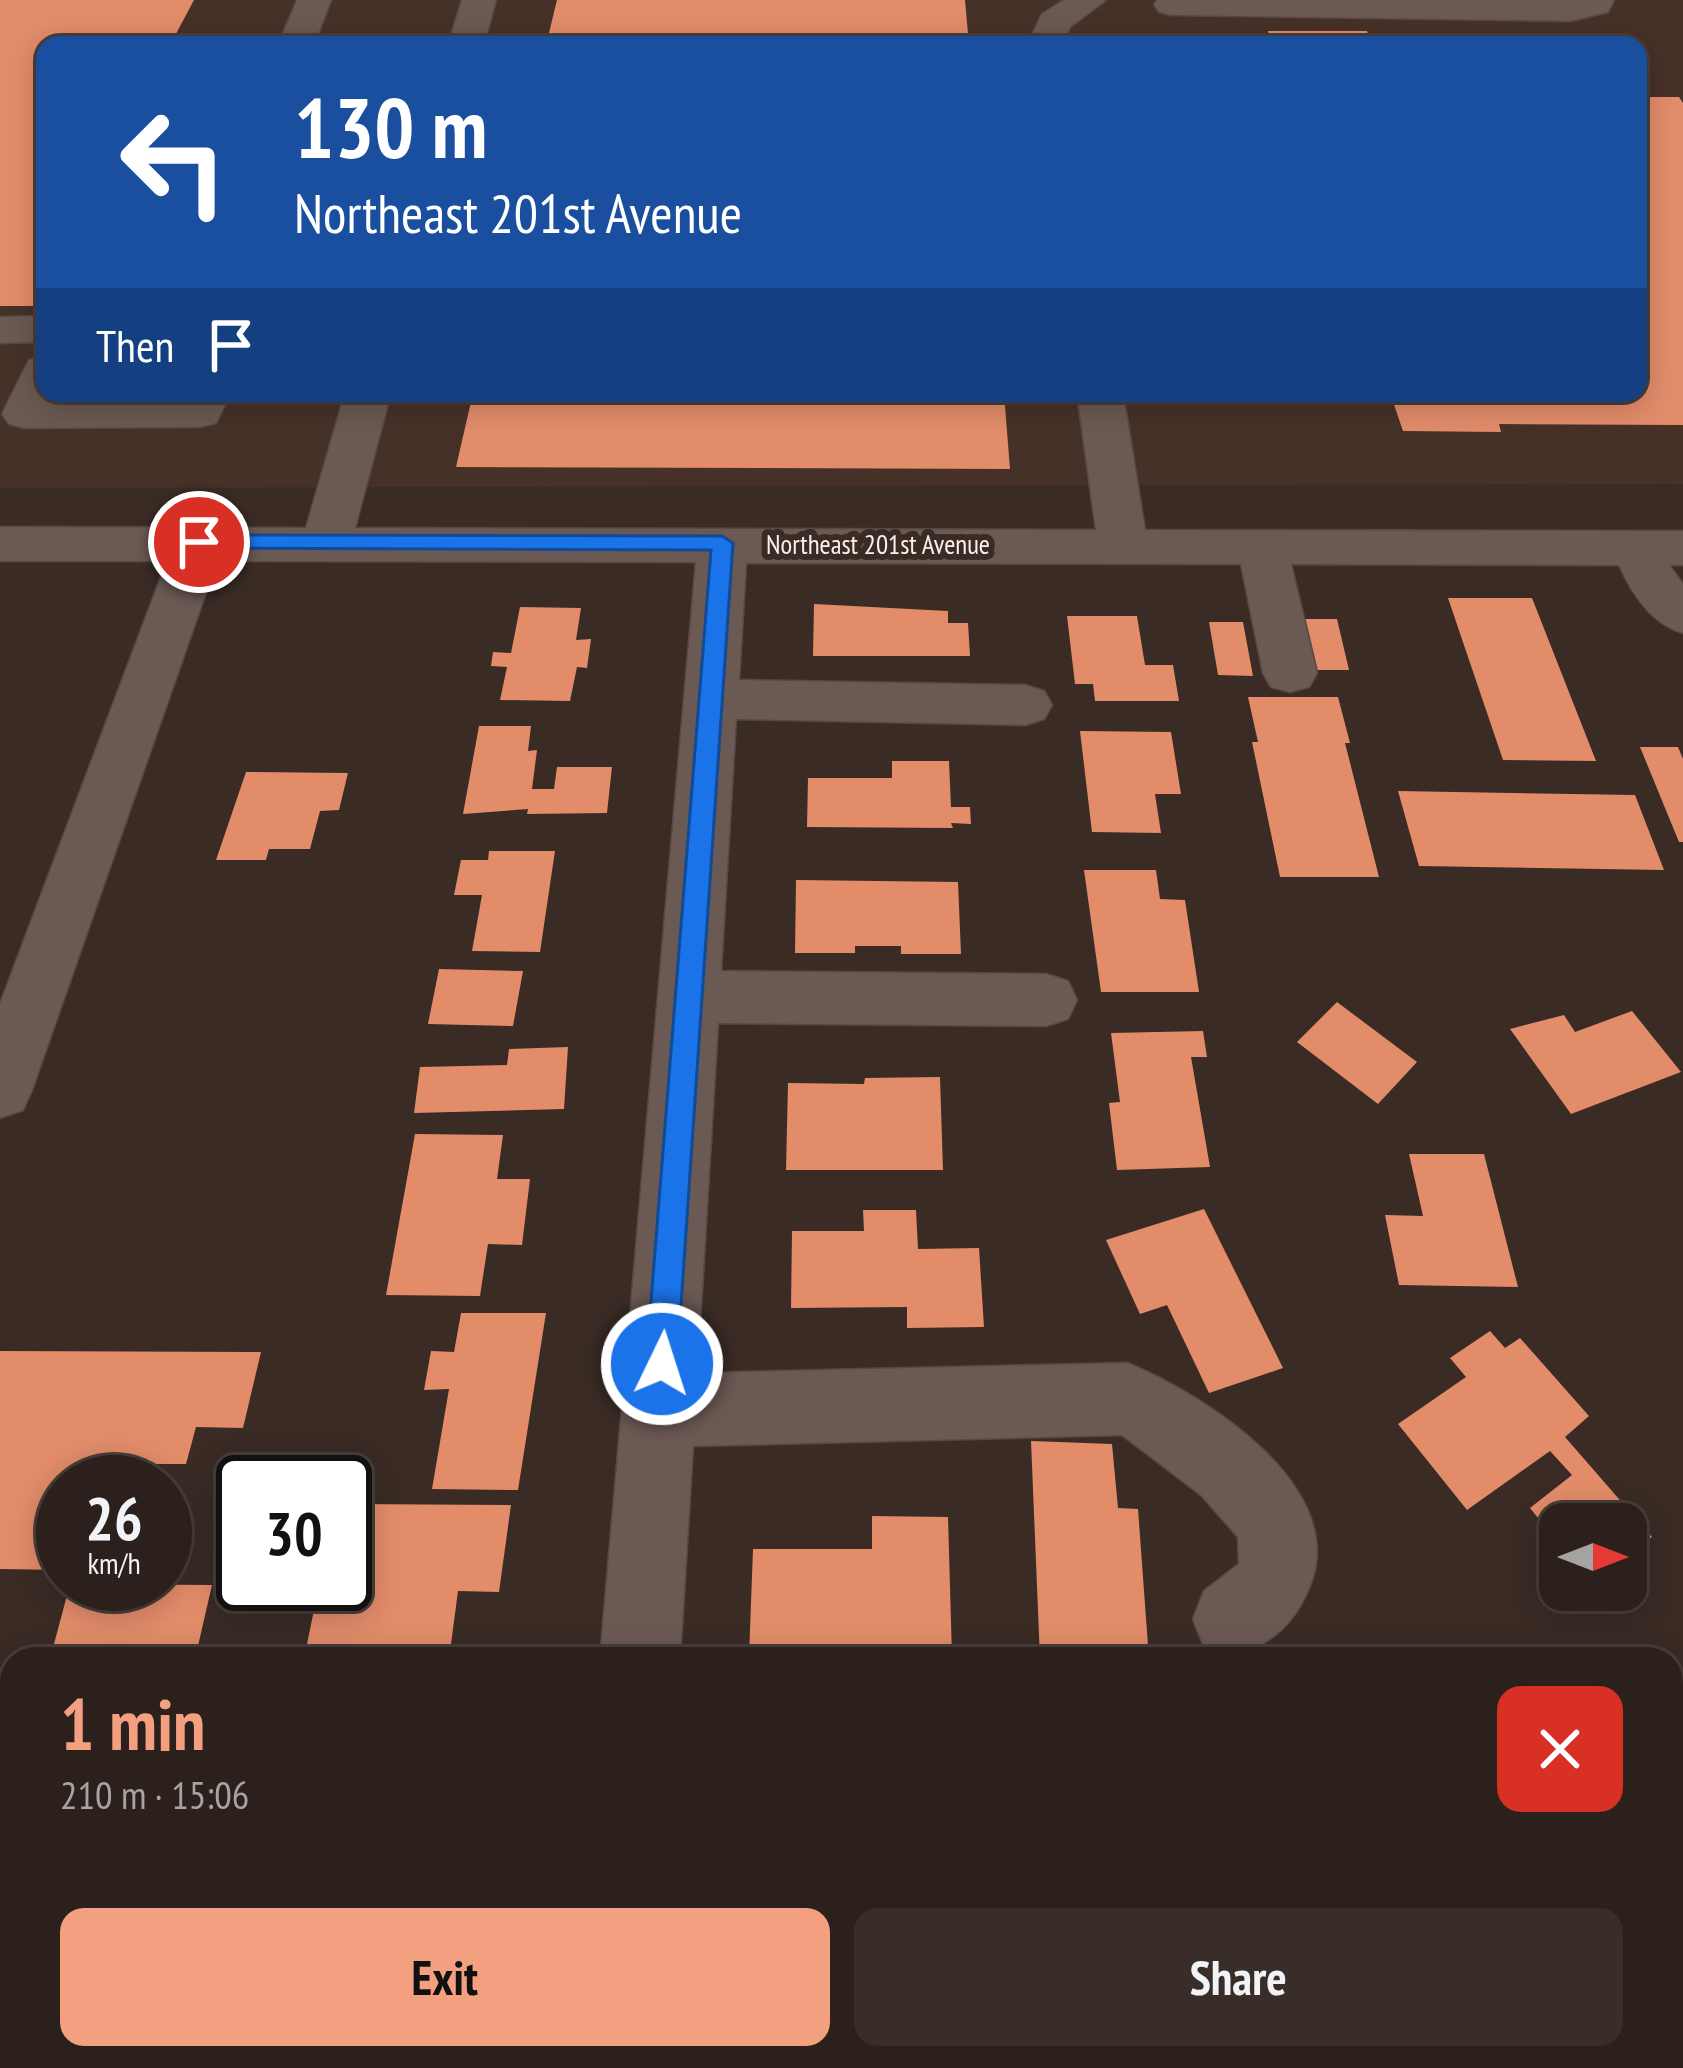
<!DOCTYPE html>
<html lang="en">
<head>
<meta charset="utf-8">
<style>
	body { margin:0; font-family:"PT Sans Narrow",sans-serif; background:#382d29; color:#f1f3f6; height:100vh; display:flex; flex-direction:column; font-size:45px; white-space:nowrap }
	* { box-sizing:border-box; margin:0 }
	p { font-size:39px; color:#a6a3a3 }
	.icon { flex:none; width:66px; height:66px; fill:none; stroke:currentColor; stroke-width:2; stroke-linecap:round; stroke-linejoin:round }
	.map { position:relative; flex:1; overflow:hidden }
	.side { position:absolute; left:0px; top:1647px; width:1683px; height:423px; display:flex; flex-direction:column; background:#2c201c; border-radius:36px 36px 0 0; box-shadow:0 6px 30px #0003,0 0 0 3px #483e3b }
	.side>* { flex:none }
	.guide { position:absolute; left:36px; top:36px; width:1611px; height:366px; border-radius:24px; box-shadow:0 6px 30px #0003,0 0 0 3px #483e3b; background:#1a4fa0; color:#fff; overflow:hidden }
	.needle { width:78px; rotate:90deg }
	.controls { position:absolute; left:1539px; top:1503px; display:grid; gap:24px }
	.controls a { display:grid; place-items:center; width:108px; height:108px; border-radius:24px; background:#2c201c; box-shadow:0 6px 30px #0003,0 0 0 3px #483e3b; font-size:60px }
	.speed { position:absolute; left:36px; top:1455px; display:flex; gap:24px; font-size:60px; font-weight:700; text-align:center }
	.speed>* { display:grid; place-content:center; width:156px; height:156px; border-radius:50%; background:#2c201c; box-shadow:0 6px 30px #0003,0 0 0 3px #483e3b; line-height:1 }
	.speed small { font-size:30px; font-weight:400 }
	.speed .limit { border:6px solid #111; border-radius:18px; background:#fff; color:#111 }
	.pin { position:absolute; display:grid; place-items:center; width:102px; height:102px; color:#fff; margin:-51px; border:6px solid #fff; border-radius:50%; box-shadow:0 3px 12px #0007 }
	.me { position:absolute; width:132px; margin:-66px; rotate:4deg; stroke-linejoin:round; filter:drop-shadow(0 0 9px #0008) }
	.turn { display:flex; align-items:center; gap:42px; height:252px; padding:0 60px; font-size:54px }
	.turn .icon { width:156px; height:156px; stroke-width:2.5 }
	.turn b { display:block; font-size:84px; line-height:102px }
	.then { display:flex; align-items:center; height:114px; padding:0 60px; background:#0003; gap:24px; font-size:45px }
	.round { display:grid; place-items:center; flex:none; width:126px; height:126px; border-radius:24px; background:#382d29 }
	.summary { display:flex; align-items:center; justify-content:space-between; height:204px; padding:0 60px }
	h1 { font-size:72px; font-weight:800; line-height:90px; color:#f2a080 }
	.button { display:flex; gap:24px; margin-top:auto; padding:24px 60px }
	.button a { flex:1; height:138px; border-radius:24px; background:#f2a080; color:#111; font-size:48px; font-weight:800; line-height:138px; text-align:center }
	.button a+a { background:#382d29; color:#f1f3f6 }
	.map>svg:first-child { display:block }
	.built { fill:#463128; fill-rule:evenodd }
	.building { fill:#e28c6a }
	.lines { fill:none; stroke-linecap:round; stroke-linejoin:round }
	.minor-casing { stroke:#554843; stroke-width:3 }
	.minor { fill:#6b5953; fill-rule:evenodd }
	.route { fill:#1a73e8; stroke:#114b97; stroke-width:3 }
	.labels { text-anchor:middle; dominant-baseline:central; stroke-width:12; stroke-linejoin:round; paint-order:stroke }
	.far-street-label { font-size:27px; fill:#fbf0ec; stroke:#3a2b25 }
</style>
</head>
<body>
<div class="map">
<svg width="1683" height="2068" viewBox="0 0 1683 2068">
	<rect width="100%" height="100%" fill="#3a2b25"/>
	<path class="built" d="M0 0H1683V484L0 488ZM45 45H1638V393H45Z"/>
	<path class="building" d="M0 0H194L170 45H45V283L33 306H0Z
		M557 0H965L969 45H546Z
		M1268 31H1367L1372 45H1272Z
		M1638 97H1679L1683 103V425L1499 424 1501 432 1403 431 1390 393H1638Z
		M473 393H1004L1010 469 456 467Z
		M1448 598H1532L1596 761 1503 760Z
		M814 604 948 611V623H968L970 656H813Z
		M520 607 581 608 576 640 591 639 587 668 577 667 570 701 500 700 507 667 491 666 493 652 511 653Z
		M1067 616H1137L1145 665H1173L1179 701H1095L1093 684H1075Z
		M1303 619H1337L1349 670H1314Z
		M1209 622H1243L1253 676 1218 675Z
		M1248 697H1338L1350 743H1345L1379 877H1280L1252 742H1258Z
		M479 726H531L528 751 537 750 532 789H554L557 767H612L607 813 527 814 528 809 463 814Z
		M1080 731 1171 732 1181 794H1155L1161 833 1092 832Z
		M1640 747H1678L1683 759V842H1679Z
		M892 761H949L951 807H970L971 824 951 823 953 828 807 827 808 778H892Z
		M246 772 348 773 339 810 320 811 310 849H269L266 860H216Z
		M1398 791 1635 795 1664 870 1419 866Z
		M489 851H555L540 952 472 951 482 895H454L461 860H488Z
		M1084 870H1156L1160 899 1185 900 1199 992H1101Z
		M796 880 958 882 961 954H901V946H855V953H795Z
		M439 969 523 971 513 1026 428 1024Z
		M1337 1002 1417 1062 1378 1104 1297 1042Z
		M1632 1011 1681 1072 1571 1114 1510 1029 1564 1015 1575 1032Z
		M1203 1031 1207 1057H1191L1210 1167 1117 1170 1109 1103 1120 1102 1111 1033Z
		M568 1047 564 1109 414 1113 420 1067 507 1065 509 1049Z
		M940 1077 943 1170H786L788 1083 864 1084 865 1078Z
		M415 1134 503 1135 497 1179H530L522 1245 488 1244 480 1296 386 1295Z
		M1409 1154H1484L1518 1287 1399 1285 1385 1215 1423 1216Z
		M1204 1209 1283 1368 1209 1393 1167 1305 1140 1314 1106 1240Z
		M863 1210H916L918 1249 979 1248 984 1327 907 1328V1307L791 1308 792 1231H864Z
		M461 1313H546L518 1490 432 1489 449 1389 424 1390 431 1351 454 1352Z
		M1490 1331 1505 1348 1520 1338 1589 1416 1565 1437 1652 1537 1626 1556V1524H1560V1545L1530 1508 1572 1475 1550 1451 1467 1510 1398 1424 1466 1377 1450 1358Z
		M0 1351 261 1352 243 1428 196 1427 186 1464H155L150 1482H63V1570L0 1569Z
		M1031 1441 1112 1444 1118 1508 1138 1509 1149 1659H1040Z
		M345 1504 511 1505 499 1592 458 1591 449 1659H304L318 1590H311L312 1584H345Z
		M872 1516 948 1517 952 1657H749L753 1549H872Z
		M70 1584 212 1585 195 1659H50Z
		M1673 1946 1683 1987V2056H1671Z
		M289 2058H438L437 2068H287Z
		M1083 2058H1187L1190 2068H1086Z
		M1215 2058H1331L1333 2068H1216Z"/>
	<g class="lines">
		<defs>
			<path id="minor" d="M297 0H331L314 45H278Z
				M462 0H496L484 45H448Z
				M1064 0H1106L1070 27 1063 45H1027L1042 14Z
				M1157 0H1614L1608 12 1571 21 1171 15 1159 12 1154 5Z
				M45 316V342L0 343V317Z
				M45 356V393H57L54 399H183L185 393H231L216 423 200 427 25 428 9 424 2 414 29 360Z
				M345 393H391L355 528 1096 530 1077 393H1123L1145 530 1683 531V565H1669L1683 584V633C1651 624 1632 594 1619 565L1291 564 1317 673 1309 687 1290 692 1271 687 1263 673 1241 564 746 563 739 680 1025 685 1044 691 1052 705 1044 719 1025 725 736 719 721 971 1046 974 1068 981 1077 1000 1068 1019 1046 1026 718 1023 697 1373 1127 1363C1203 1394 1350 1486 1310 1586 1293 1627 1272 1642 1232 1658L1204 1647 1193 1619 1204 1591 1239 1564 1238 1537 1201 1495 1122 1435 693 1446 680 1659H600L696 562 217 561 32 1090 23 1110 0 1118V1004L167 561H0V527L306 528Z
				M565 2058H655V2068H563Z"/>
		</defs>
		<use href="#minor" class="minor-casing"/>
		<use href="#minor" class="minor"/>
	</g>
	<path class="route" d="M199 535 722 536 733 543 677 1364 673 1375 662 1380 651 1375 646 1364 711 550 191 548V537Z"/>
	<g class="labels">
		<g class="far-street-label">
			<text x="878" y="544">Northeast 201st Avenue</text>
		</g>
	</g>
</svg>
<div class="controls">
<a><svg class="needle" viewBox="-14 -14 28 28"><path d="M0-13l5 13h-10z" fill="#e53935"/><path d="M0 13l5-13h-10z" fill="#a6a3a3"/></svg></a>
</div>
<div class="speed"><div>26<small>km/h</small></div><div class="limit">30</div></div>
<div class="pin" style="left:199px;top:542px;background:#d93025"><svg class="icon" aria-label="arrive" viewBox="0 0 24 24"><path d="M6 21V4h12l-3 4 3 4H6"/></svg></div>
<svg class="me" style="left:662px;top:1364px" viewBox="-20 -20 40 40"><circle r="17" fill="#1a73e8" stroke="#fff" stroke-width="3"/><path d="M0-11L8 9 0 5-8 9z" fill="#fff"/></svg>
<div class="guide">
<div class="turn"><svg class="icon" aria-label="left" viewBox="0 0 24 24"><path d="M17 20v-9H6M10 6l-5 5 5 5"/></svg><div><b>130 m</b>Northeast 201st Avenue</div></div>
<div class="then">Then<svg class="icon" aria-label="arrive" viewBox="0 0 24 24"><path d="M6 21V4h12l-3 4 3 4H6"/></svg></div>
</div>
<section class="side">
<div class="summary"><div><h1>1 min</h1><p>210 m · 15:06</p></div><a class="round" style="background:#d93025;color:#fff"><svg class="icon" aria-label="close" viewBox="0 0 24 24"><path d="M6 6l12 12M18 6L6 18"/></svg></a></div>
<div class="button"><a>Exit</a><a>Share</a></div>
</section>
</div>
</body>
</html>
